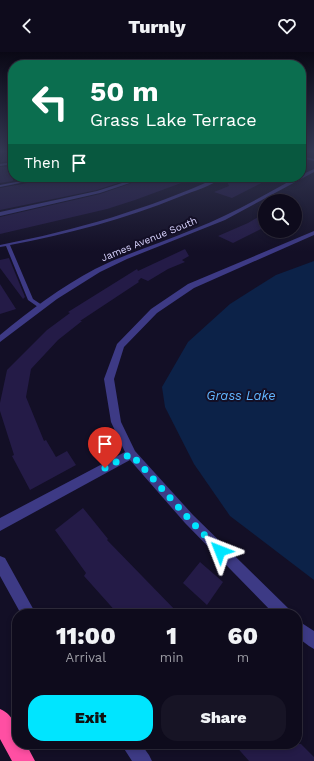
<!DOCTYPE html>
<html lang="en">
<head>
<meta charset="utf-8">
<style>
	body { margin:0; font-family:"Work Sans",sans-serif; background:#171425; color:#f1f3f6; height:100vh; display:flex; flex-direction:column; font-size:15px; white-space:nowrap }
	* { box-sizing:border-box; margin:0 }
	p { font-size:13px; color:#9b9ba3 }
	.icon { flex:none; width:22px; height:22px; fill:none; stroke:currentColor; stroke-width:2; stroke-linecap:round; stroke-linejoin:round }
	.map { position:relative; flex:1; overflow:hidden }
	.side { position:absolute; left:12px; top:557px; width:290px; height:140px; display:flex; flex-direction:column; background:#0e0b1c; border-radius:16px; box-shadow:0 2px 6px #0003,0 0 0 1px #2e2b3b }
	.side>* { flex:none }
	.guide { position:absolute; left:8px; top:8px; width:298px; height:122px; border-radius:16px; box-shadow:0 2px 6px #0003,0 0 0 1px #2e2b3b; background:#0b6e4f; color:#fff; overflow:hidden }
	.controls { position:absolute; left:258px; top:142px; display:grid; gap:8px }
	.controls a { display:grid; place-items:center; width:44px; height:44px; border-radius:50%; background:#0e0b1c; box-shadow:0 2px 6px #0003,0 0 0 1px #2e2b3b; font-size:20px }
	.pin { position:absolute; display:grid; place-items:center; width:34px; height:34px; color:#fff; margin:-41px -17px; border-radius:50% 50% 50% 0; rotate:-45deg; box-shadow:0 0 4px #0007 }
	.pin .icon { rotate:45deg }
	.me { position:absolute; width:44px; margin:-22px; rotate:315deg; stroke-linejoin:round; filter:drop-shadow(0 0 3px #0008) }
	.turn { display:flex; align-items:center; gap:14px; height:84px; padding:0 16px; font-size:18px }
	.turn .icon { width:52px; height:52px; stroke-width:2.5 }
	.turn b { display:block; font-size:28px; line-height:34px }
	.then { display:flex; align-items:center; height:38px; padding:0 16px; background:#0003; gap:8px; font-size:15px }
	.eta { display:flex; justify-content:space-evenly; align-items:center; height:68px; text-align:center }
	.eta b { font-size:24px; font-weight:800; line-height:28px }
	.button { display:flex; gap:8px; margin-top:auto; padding:8px 16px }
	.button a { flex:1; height:46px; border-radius:16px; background:#00e5ff; color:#111; font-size:16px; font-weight:800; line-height:46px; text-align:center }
	.button a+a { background:#171425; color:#f1f3f6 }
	header { display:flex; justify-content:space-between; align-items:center; height:52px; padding:0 16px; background:#0e0b1c; font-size:18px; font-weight:800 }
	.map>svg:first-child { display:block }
	.water { fill:#0c2248 }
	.building { fill:#241b47 }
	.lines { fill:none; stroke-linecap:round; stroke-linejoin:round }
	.service { fill:#3d3a85; fill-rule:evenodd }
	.minor { fill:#3d3a85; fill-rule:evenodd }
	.motorway { fill:#ff4fa3; fill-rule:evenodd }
	.route { stroke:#00e5ff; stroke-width:7; stroke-dasharray:0 12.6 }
	.labels { text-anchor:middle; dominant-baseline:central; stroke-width:4; stroke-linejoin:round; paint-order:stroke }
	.far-street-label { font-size:10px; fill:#d9d4ff; stroke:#130f26 }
	.water-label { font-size:13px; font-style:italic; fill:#62b6ff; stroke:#130f26 }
</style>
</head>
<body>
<header><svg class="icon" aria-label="back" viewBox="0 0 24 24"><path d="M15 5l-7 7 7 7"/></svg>Turnly<svg class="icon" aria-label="heart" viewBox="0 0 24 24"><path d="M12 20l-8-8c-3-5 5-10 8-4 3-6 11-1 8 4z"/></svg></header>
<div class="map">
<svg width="314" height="709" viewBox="0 0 314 709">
	<rect width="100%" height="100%" fill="#130f26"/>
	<path class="water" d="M314 209V528L230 464 194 412 165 355 162 335 188 290 230 252 276 223Z"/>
	<path class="building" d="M6 99H13V109L1 110Z
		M13 114V129L0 131V115Z
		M72 125H136L97 138 0 158V136L50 127 53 130Z
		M149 125H192V127L135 148 107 157 0 182V165L100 142Z
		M225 125H273L232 146 214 140 229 134Z
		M265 161V175L233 191 218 184 248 171Z
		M185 197 189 204 182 208 185 210 168 217 148 229 141 226 138 229 139 230 80 269H82L58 288 31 317 26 345 44 389 46 388 56 405 67 399 76 413 30 438 12 404 14 403 0 359V351L7 318 47 278 70 261 68 260 137 217 138 219Z
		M9 206 25 245 23 247 0 216V208Z
		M0 232 16 257 0 262Z
		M83 456 108 487 107 488 179 562H118L84 524 86 521 55 478Z
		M200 510 223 530 207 553 183 531Z
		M234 692H301L314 705V709H249Z"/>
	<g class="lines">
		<path class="service" d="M43 125H50L0 135V133Z
			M219 125H224C211 134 194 139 179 145 125 167 68 182 10 193L33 247 42 253V255H38L28 248 6 194 0 195V193C77 178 148 157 219 125Z"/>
		<path class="minor" d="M301 104 314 107V109L301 106Z
			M13 110V112L0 114V112Z
			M314 117V120L225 168 127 207 100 220 57 247 0 290V283C30 258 61 235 95 217 127 201 161 191 194 177 230 163 263 144 297 125H301V123Z
			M141 125H148L100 141 0 164V160L97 139Z
			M314 179V183L194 236 157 261 124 295 114 327 121 370 135 399 193 463 289 557 291 562H274L185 471 130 408 0 479V466L125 400 111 370 104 327 117 292 151 257 188 232Z
			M0 504 5 506 36 562H21L0 524Z
			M297 568 314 579V597L309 594 297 585Z
			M121 692H141L149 703 152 709H132Z"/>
		<path class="motorway" d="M0 657C15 663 17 678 17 692H26L35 709H12L0 687Z"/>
	</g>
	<linearGradient id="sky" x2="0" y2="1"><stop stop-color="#0a0815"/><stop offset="0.5" stop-color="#333752"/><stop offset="1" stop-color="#333752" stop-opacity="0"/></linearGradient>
	<rect width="314" height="199" fill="url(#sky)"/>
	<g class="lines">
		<path class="route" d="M105 416 131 402 189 467 220 499"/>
	</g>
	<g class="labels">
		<g class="far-street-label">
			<text transform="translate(149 187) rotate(-22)">James Avenue South</text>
		</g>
		<g class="water-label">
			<text x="241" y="343">Grass Lake</text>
		</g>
	</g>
</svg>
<div class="controls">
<a><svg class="icon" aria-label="search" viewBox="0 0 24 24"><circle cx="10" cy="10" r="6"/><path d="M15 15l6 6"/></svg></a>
</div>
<div class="pin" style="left:105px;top:416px;background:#d93025"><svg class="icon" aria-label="arrive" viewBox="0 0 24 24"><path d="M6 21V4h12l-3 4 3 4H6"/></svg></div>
<svg class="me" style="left:220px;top:499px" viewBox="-20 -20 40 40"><path d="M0-17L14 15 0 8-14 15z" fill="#00e5ff" stroke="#fff" stroke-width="4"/></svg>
<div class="guide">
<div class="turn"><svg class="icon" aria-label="left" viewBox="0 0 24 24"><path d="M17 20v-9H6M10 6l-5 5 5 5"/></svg><div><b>50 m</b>Grass Lake Terrace</div></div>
<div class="then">Then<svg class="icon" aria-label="arrive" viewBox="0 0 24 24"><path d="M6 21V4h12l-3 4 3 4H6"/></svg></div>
</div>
<section class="side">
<div class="eta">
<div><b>11:00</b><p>Arrival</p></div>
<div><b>1</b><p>min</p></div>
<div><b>60</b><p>m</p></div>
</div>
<div class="button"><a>Exit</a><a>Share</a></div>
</section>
</div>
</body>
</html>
